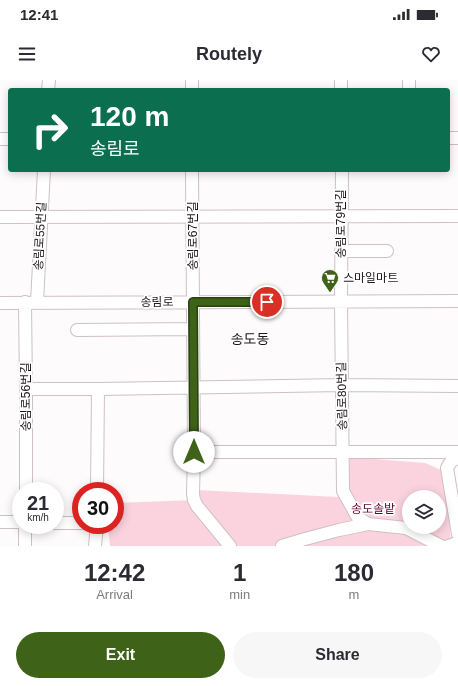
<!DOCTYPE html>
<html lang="en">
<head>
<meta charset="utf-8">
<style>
	body { margin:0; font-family:Arial,"Noto Sans KR",sans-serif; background:#f7f7f7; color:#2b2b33; height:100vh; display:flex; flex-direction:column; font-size:15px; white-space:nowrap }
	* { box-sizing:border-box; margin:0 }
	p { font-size:13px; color:#7c7c81 }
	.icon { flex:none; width:22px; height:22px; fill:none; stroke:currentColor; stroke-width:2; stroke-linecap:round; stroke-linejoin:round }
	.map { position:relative; height:466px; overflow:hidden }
	.panel { display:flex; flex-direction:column; background:#fff; flex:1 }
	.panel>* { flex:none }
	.banner { position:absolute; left:8px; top:8px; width:442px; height:84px; border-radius:4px; box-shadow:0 2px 10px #0003; background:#0b6e4f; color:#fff; overflow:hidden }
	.buttons { position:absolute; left:402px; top:410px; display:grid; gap:8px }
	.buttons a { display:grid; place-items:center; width:44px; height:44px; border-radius:50%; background:#fff; box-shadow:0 2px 10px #0003; font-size:20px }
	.speed { position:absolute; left:12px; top:402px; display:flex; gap:8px; font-size:20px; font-weight:700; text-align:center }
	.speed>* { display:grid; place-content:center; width:52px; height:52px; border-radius:50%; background:#fff; box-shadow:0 2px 10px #0003; line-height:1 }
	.speed small { font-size:10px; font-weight:400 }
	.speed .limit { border:6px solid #d22; background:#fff; color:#111 }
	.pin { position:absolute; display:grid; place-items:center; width:34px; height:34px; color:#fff; margin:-17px; border:2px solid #fff; border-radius:50%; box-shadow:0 1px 4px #0007 }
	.me { position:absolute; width:44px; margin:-22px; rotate:0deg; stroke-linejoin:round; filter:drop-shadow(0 0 3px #0008) }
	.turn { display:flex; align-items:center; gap:14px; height:84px; padding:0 16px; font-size:18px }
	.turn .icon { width:52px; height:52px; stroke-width:2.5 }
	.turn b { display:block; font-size:28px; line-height:34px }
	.eta { display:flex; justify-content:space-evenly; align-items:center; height:68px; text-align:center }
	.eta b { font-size:24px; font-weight:800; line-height:28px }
	.action { display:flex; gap:8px; margin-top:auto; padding:8px 16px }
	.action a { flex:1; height:46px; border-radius:24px; background:#3f6219; color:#fff; font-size:16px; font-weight:800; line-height:46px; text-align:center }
	.action a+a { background:#f7f7f7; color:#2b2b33 }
	.status { display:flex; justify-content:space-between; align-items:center; height:28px; padding:0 20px; background:#fff; direction:ltr }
	.status svg { height:11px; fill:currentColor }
	header { display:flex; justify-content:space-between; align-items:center; height:52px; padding:0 16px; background:#fff; font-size:18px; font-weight:800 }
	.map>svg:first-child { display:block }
	.green { fill:#fad3de; fill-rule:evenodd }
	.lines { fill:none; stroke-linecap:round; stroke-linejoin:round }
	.minor-casing { stroke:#cec0c4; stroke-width:14 }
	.minor { stroke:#fff; stroke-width:12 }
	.route-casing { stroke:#294010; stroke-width:10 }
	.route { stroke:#3f6219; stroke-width:7 }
	.labels { text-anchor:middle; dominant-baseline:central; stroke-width:3.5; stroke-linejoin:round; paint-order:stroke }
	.street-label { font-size:12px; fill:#1d1819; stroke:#fff }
	.poi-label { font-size:12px; fill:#1d1819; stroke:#fff; text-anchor:start }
	.park-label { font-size:12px; fill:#5f0c33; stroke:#fff }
	.quarter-label { font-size:14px; fill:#1d1819; stroke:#fff }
</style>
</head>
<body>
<div class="status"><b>12:41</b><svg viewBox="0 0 49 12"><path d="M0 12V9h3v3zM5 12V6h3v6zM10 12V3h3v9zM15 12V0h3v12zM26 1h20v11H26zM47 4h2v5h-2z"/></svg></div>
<header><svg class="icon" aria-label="menu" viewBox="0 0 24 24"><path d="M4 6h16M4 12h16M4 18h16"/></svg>Routely<svg class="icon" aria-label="heart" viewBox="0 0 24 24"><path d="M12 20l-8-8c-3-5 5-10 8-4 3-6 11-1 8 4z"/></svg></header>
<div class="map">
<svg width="458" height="466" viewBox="0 0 458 466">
	<rect width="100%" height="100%" fill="#fefbfc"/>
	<path class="green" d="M349 377 425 383 446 392 451 466H110L108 445H115V423L195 420 196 410 338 417ZM409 417H439V447H409Z"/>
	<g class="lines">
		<defs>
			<path id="minor" d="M192 0V10
				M341 0V10
				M409 0V10
				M48 10 49 0
				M448 58H458
				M0 59H10
				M192 90 194 372 193 414 194 420 197 426 230 466
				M342 90 341 221 343 411 358 438 368 444
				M0 137 458 136
				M341 171H387
				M25 222 26 309V411
				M37 222 44 90
				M0 223 458 221
				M77 250 193 249
				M26 309H98L342 305 458 306
				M194 372H458
				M458 378C452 380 450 382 447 388L458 454
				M97 411 98 309
				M0 442H21
				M55 443H81
				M25 445V466
				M95 466 97 445
				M282 466 305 459 339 450 368 444 406 448 441 466
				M448 466 455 464 458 460"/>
		</defs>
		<use href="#minor" class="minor-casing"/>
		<use href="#minor" class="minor"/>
	</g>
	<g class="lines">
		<defs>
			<path id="route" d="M194 372 193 222H267"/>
		</defs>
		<use href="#route" class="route-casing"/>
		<use href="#route" class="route"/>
	</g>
	<defs>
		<symbol id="supermarket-pin" viewBox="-11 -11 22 30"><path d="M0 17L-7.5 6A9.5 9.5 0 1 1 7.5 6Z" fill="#3f6219" stroke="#fff"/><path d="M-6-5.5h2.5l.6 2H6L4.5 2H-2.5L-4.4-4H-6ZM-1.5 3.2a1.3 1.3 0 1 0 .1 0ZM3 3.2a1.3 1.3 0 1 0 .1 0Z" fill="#fff"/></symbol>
	</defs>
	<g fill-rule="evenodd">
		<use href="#supermarket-pin" x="320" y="188" width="20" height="27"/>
	</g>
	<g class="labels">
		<g class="street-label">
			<text transform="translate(341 144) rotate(-90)">송림로79번길</text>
			<text transform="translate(40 156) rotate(-87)">송림로55번길</text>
			<text transform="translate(193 156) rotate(-90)">송림로67번길</text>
			<text x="157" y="222">송림로</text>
			<text transform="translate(342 316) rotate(-91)">송림로80번길</text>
			<text transform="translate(26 317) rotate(-90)">송림로56번길</text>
		</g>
		<g class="poi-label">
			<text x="343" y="198">스마일마트</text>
		</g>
		<g class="park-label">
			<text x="373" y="429">송도솔밭</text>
		</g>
		<g class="quarter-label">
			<text x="250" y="259">송도동</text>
		</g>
	</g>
</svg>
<div class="buttons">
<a><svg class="icon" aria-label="layers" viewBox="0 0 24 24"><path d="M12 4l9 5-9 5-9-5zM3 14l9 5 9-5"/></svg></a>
</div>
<div class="speed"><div>21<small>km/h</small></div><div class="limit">30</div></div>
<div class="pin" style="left:267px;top:222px;background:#d93025"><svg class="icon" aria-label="arrive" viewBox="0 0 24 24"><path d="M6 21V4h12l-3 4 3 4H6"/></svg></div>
<svg class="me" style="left:194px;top:372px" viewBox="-20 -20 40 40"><circle r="19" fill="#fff"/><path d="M0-13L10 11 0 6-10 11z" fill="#3f6219"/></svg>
<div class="banner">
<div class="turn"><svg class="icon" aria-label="right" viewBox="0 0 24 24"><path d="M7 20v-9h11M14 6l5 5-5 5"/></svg><div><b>120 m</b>송림로</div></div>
</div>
</div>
<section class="panel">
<div class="eta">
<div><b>12:42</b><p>Arrival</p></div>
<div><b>1</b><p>min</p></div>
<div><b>180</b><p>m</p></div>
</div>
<div class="action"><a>Exit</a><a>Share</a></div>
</section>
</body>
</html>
